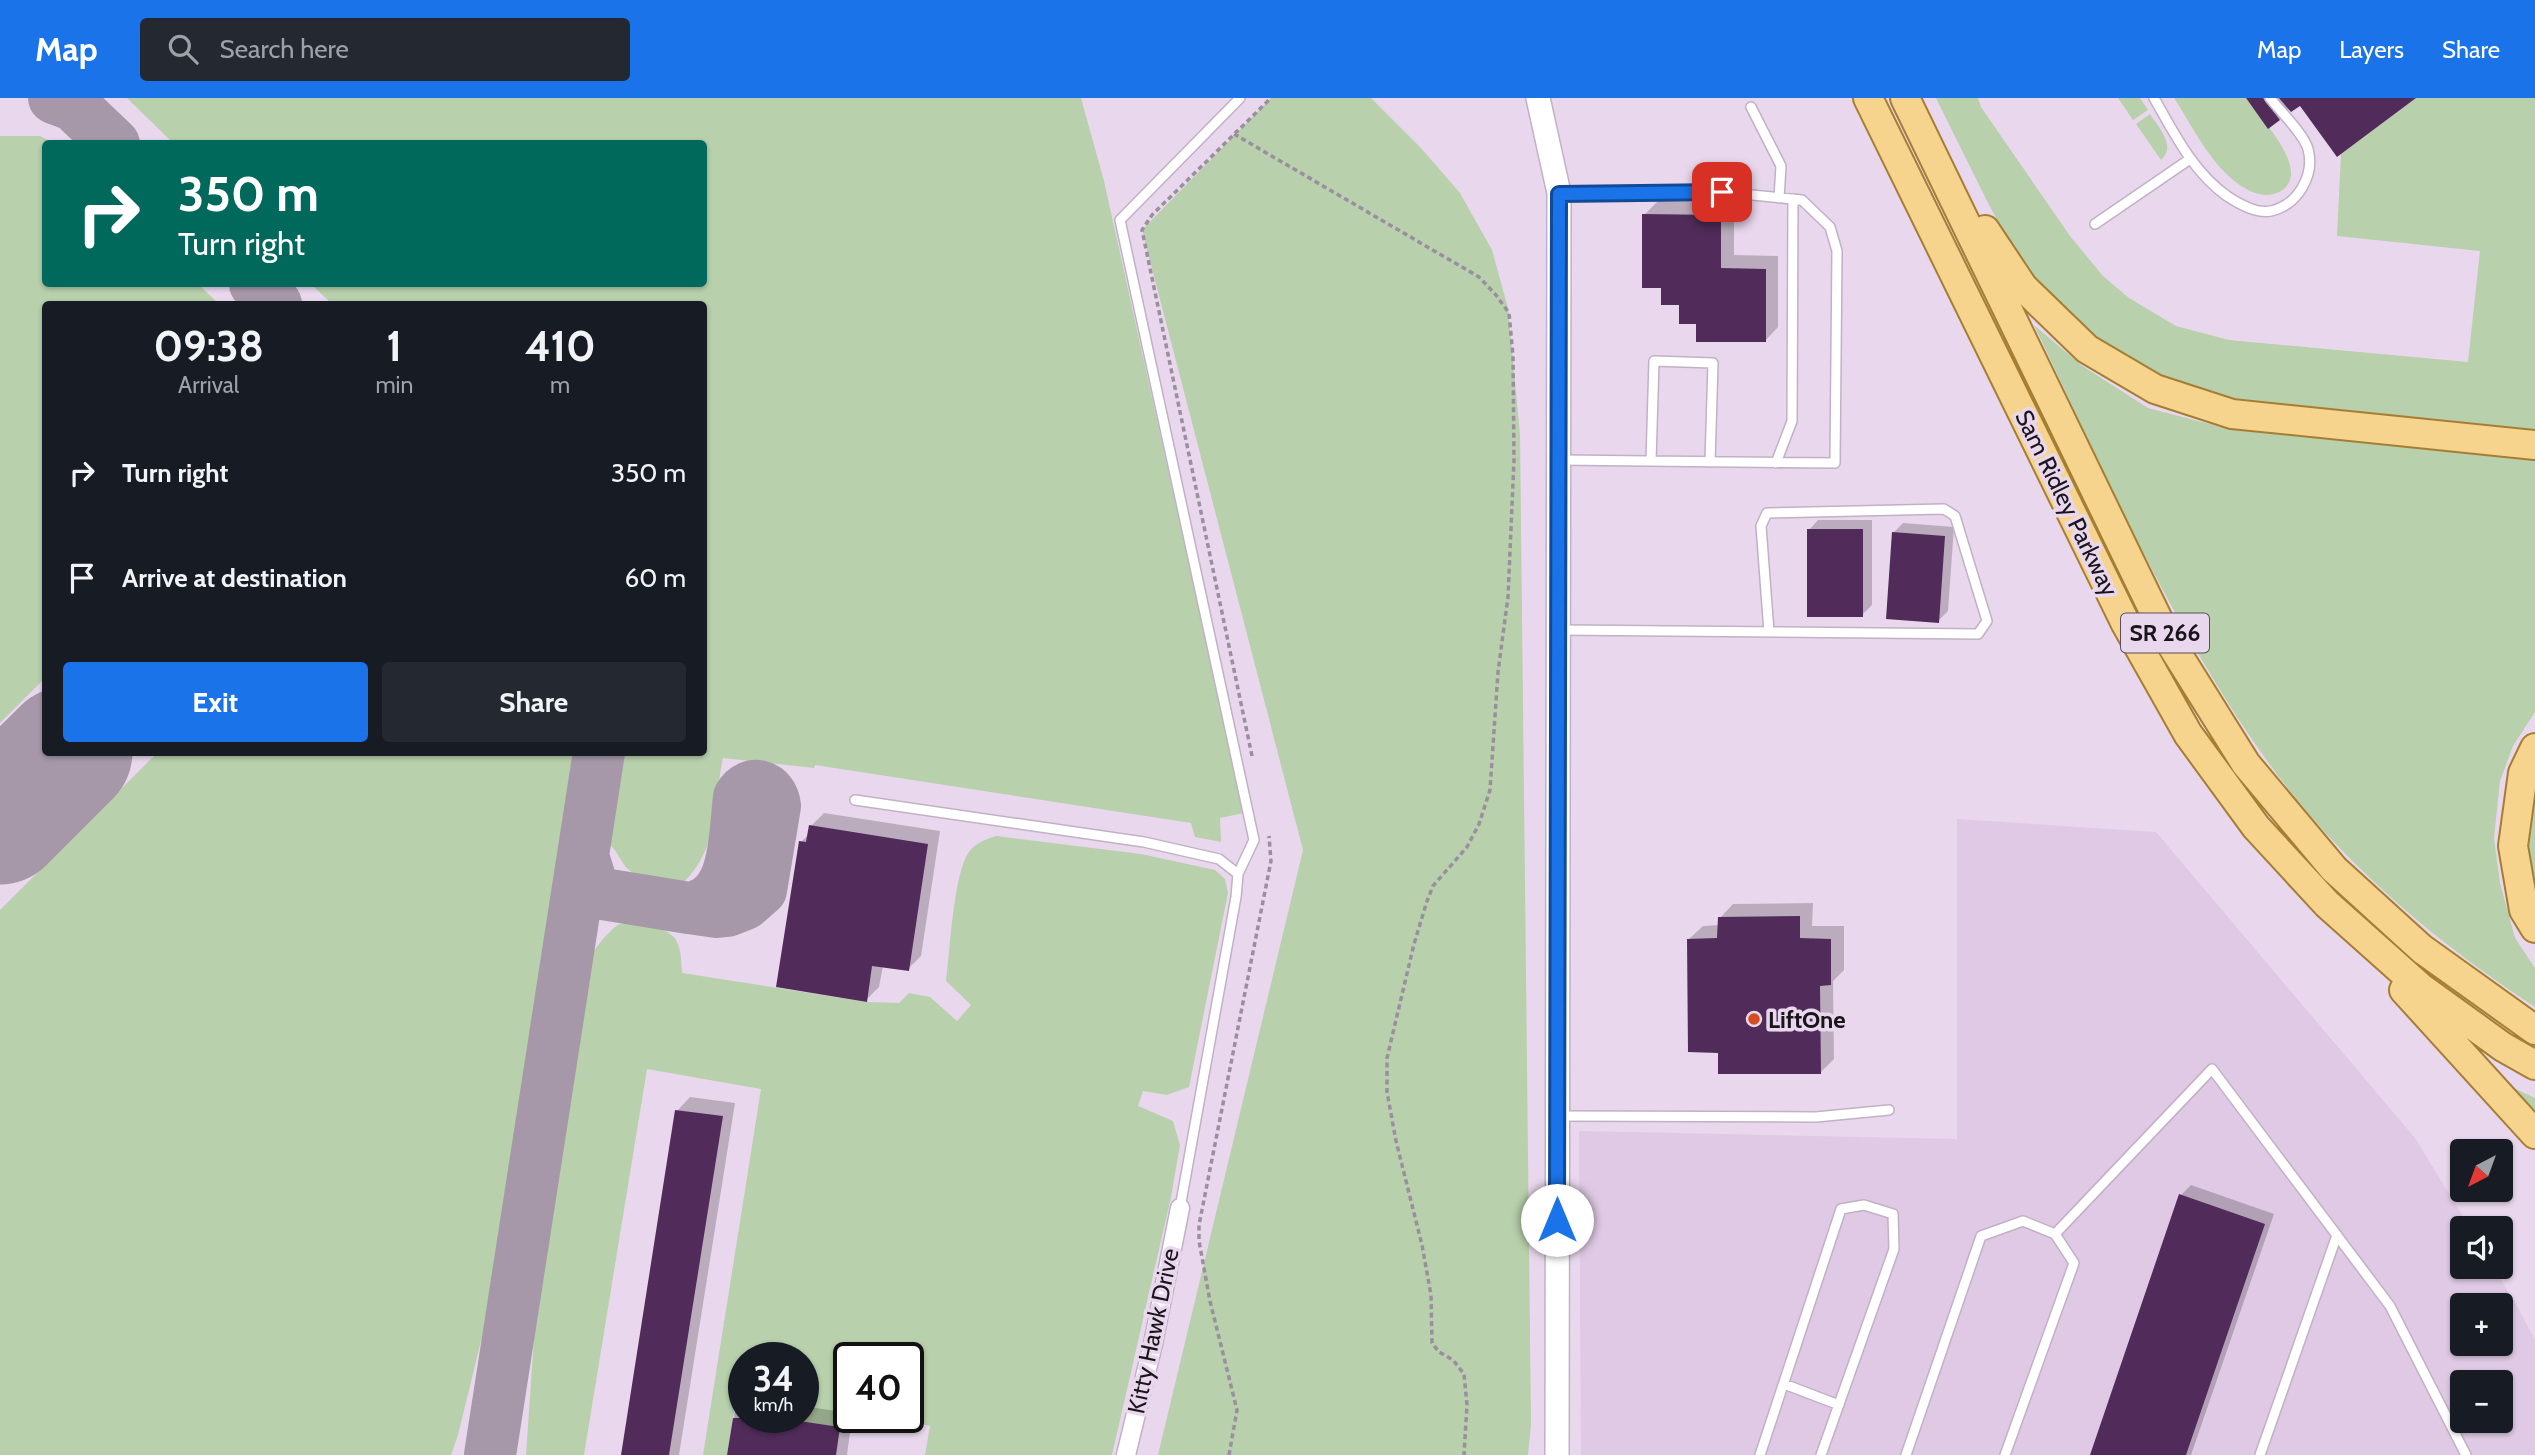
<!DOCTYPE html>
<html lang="en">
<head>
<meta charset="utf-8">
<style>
	body { margin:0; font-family:Cabin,sans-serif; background:#242831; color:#f1f3f6; height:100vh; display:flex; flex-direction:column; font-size:26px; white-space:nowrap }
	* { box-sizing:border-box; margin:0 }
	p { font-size:23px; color:#9ea1a6 }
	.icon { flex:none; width:38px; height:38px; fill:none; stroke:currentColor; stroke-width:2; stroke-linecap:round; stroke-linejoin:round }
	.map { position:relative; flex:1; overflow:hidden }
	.sheet { position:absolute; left:42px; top:203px; width:665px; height:455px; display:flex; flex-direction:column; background:#171b24; border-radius:7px; box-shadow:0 2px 5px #0004 }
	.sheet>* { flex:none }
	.hud { position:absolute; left:42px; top:42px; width:665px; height:147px; border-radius:7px; box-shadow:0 2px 5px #0004; background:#00695c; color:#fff; overflow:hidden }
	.needle { width:46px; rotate:221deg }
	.buttons { position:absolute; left:2450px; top:1041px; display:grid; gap:14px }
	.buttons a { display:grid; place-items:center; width:63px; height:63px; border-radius:7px; background:#171b24; box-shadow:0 2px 5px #0004; font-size:35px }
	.speed { position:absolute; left:728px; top:1244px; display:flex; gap:14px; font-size:35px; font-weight:700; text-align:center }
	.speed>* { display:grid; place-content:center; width:91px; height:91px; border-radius:50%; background:#171b24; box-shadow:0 2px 5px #0004; line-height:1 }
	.speed small { font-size:18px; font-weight:400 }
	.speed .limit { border:4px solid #111; border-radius:10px; background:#fff; color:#111 }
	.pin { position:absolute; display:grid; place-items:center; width:60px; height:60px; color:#fff; margin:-30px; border-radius:14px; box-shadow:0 4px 10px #0006 }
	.me { position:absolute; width:77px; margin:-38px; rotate:0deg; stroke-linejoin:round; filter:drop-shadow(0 0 5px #0008) }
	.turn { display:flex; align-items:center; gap:24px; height:147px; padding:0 21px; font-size:32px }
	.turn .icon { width:91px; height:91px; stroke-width:2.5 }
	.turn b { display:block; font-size:49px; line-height:60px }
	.eta { display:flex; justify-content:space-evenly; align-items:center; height:119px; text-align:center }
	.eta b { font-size:42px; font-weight:700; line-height:49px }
	.primary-button { display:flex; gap:14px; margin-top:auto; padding:14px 21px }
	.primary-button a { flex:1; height:80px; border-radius:7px; background:#1a73e8; color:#fff; font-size:28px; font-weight:700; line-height:80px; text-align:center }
	.primary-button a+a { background:#242831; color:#f1f3f6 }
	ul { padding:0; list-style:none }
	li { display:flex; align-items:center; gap:21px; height:105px; padding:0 21px }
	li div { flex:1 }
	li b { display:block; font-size:26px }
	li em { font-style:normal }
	header { display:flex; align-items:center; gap:42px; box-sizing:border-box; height:98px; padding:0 35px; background:#1a73e8; color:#fff }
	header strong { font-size:33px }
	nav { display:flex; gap:38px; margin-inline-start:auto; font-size:24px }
	.search { width:490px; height:63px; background:#242831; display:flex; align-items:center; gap:18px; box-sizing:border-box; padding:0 24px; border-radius:7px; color:#9ea1a6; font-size:26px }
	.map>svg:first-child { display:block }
	.built { fill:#dfc9e4; fill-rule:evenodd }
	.green { fill:#b8d0ac }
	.shadow { fill:#0003 }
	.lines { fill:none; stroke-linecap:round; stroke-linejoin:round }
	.taxiway { stroke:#a698a9; stroke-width:52 }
	.runway { stroke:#a698a9; stroke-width:131 }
	.building { fill:#512c5a }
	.service-casing { stroke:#c1b1c5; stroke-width:12 }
	.minor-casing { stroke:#c1b1c5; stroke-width:21 }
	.tertiary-casing { stroke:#c1b1c5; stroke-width:26 }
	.primary-casing { stroke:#a57e34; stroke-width:32 }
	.path { stroke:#9b8e9e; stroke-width:3.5; stroke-dasharray:5 3.5; stroke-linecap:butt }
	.service { stroke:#fff; stroke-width:9 }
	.minor { stroke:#fff; stroke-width:18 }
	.tertiary { stroke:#fff; stroke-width:23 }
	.primary { stroke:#f6d48d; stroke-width:28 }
	.route-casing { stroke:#114b97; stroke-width:18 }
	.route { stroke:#1a73e8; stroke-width:12 }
	.poi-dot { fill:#d44c1f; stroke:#e9d8ed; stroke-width:2.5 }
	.labels { text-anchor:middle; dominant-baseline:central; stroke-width:7; stroke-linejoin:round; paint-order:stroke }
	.shield { fill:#e9d8ed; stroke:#584f5a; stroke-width:2 }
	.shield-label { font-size:23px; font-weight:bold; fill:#1a141b }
	.street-label { font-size:24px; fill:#1a141b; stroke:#e9d8ed }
	.poi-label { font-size:24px; font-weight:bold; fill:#1a141b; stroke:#e9d8ed; text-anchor:start }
</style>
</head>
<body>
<header>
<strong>Map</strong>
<div class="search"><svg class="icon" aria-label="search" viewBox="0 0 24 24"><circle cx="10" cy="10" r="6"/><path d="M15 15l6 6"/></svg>Search here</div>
<nav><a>Map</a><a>Layers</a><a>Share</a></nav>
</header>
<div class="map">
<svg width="2535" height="1357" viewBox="0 0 2535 1357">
	<rect width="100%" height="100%" fill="#e9d8ed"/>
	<path class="built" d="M1957 721 2156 734 2415 1040 2470 1130H2462V1169H2493L2517 1208 2535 1242V1357H1581L1579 1033 1957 1041ZM2462 1208H2501V1246H2462ZM2462 1284H2501V1323H2462Z"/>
	<path class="green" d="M127 0H1081L1104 83 1244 715 1220 720 1221 744 1195 739 1191 725 815 667 814 670 723 660C713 706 720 749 683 785 664 786 638 783 625 768 619 760 616 751 608 745L622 655 704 654V206H332L311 186H704V46L173 45Z
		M1271 0H1371L1421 50 1460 95 1492 152 1508 210 1520 336 1531 1326 1528 1357H1158L1303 752 1142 132Z
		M1936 0H1978L1981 9 2070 138 2103 178 2129 200 2176 228 2229 242 2468 264 2480 153 2337 138 2341 56 2416 0H2535V335L2210 301 2138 273 2078 230 2026 176 1987 103Z
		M2118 0H2140L2148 12 2133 22Z
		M2174 0H2246C2260 20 2315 75 2279 94 2269 99 2258 97 2248 92 2213 73 2195 32 2174 0Z
		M2150 16C2158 29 2177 48 2161 62L2136 26Z
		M0 38H40L54 45 46 46V186H198L219 206H46L45 580 0 625Z
		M2034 227 2081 267 2148 310 2225 330 2535 362V614L2513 648 2500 683 2494 740 2500 785 2515 840 2535 870V909C2434 843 2339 763 2268 664 2172 530 2105 376 2034 227Z
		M157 655H572L569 705 491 1202 458 1337 451 1357H0V812Z
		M2535 670V814L2523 773Z
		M996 738 1141 756 1215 772 1225 781 1228 795 1189 989 1167 997 1143 993 1138 1008 1173 1023 1180 1047 1171 1099 1112 1357H925L930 1328 894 1320H908V1260H849V1309H844L840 1329 779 1320H803V1260H744V1314L734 1313 727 1357H703L761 991 647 971 584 1357H526L538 1182 589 859C597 849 605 837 615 829 629 818 667 828 676 842 682 852 681 865 682 875L867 904 899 905 909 895 930 899 957 923 971 907 946 883C950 851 953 786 966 759 972 746 984 742 996 738Z
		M2505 986 2535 1000V1019Z"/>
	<path class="shadow" d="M2248 0H2413L2300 5 2290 10 2279 21Z
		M1658 103 1734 104V157L1778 158V229L1765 243 1698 224 1663 189 1644 117Z
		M1818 422H1872V507L1862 517 1809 432Z
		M1903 425 1954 429 1948 513 1938 523 1893 435Z
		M824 715 940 733 921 858 908 871 883 868 879 889 866 902 801 744 810 735 811 728Z
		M1813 805 1812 828H1844V872L1833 883 1834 961 1821 974 1719 953 1689 841 1703 828 1719 827 1720 820 1733 806Z
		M690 999 735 1005 679 1357H622L677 1013Z
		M2191 1087 2274 1116 2191 1357H2092L2181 1097Z
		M744 1305V1320H803V1308L849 1315V1320H852L847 1357H729L735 1313Z"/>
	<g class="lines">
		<path class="taxiway" d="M54 0 73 7 114 46
			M255 186 276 206
			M583 758 592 787 603 796 689 810C738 802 734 738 739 699 750 680 773 687 775 708L761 792 745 806 727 813 717 814 689 810
			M490 1357 599 654"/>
		<path class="runway" d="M0 721 67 654"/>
	</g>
	<path class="building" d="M2246 0H2263L2280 22 2268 31Z
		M2279 0H2416L2337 59 2300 8 2291 14Z
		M1642 116 1721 117V170L1766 171V244H1696V226H1679V207H1661V190H1642Z
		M1807 431H1863V519H1807Z
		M1892 434 1945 438 1939 525 1886 521Z
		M809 727 928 746 909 873 872 868 867 904 776 889 799 743 806 744Z
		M1800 818V840L1831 841V887L1820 888 1821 976H1718V955L1688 954 1687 841 1717 840 1718 819Z
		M675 1012 723 1018 669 1357H621Z
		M2179 1096 2265 1126 2186 1357H2090Z
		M733 1320H779L840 1329 836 1357H727Z"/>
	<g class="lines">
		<defs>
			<path id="service" d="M2154 0C2174 35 2193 74 2227 98 2239 106 2257 116 2271 113 2298 107 2315 77 2308 51 2304 36 2280 13 2270 0
				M1751 9 1781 68 1779 100
				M1559 95 1722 94 1802 102 1830 129 1837 153 1835 365 1560 362
				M2095 126 2190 61
				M1651 363 1654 263 1713 265 1710 364
				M1776 365 1792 323 1793 101
				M1560 532 1978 536 1987 523 1955 418 1944 411 1767 415 1761 428 1769 534
				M855 702 1144 744 1219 761 1238 776 1236 799 1180 1110
				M1238 776 1254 742 1120 122 1240 0
				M1559 1018 1816 1019 1889 1012
				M1784 1286 1839 1307
				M1760 1357 1841 1111 1864 1107 1893 1116 1894 1151 1821 1357
				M1906 1357 1981 1138 2023 1123 2055 1136 2212 971 2390 1208 2466 1357
				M2005 1357 2074 1165 2055 1136
				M2260 1357 2337 1137"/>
			<path id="minor" d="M1126 1357 1153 1246 1180 1110"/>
			<path id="tertiary" d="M1538 0 1559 95 1557 1357"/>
			<path id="primary" d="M1868 0 2126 526 2188 636 2256 729 2327 806 2420 889 2503 949 2535 967
				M1905 0 2166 538 2246 666 2334 771 2422 851 2535 932
				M1985 132 2023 189 2087 251 2155 291 2232 316 2535 347
				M2535 650 2523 675 2513 748 2524 812 2535 830
				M2404 892 2535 1036"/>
		</defs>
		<use href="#service" class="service-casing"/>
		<use href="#minor" class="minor-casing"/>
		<use href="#tertiary" class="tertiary-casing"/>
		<use href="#primary" class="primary-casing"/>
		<path class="path" d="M1234 36 1479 179 1496 197 1509 215 1513 258 1514 362 1508 499 1498 574 1490 692 1479 726 1467 749 1433 788 1427 803 1414 846 1387 960V994L1396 1043 1422 1147 1431 1197 1432 1245 1439 1254 1453 1262 1464 1276 1467 1307 1464 1357
			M1252 658 1142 132 1152 117 1271 0
			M1229 1357 1237 1312 1210 1203 1199 1143V1127L1271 763 1269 738"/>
		<use href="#service" class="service"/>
		<use href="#minor" class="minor"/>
		<use href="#tertiary" class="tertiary"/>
		<use href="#primary" class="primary"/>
	</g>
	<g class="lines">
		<defs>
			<path id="route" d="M1557 1122 1559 96 1722 94"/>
		</defs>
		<use href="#route" class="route-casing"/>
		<use href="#route" class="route"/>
	</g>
	<circle class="poi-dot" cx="1754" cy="921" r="7"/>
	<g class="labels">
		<rect class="shield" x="2121" y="515.5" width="88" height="39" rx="5"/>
		<g class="shield-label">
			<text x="2165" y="535">SR 266</text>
		</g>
		<g class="street-label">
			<text transform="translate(2067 405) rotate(64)">Sam Ridley Parkway</text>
			<text transform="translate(1153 1233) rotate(-78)">Kitty Hawk Drive</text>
		</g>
		<g class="poi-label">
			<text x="1768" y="921">LiftOne</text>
		</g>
	</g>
</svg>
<div class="buttons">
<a><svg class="needle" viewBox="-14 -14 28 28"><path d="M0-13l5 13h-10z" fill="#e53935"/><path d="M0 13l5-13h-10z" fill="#9ea1a6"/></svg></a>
<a><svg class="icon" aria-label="sound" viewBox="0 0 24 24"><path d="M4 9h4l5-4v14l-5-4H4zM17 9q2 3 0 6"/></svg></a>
<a>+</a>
<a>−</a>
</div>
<div class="speed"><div>34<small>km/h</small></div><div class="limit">40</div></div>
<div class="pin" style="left:1722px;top:94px;background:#d93025"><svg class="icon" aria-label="arrive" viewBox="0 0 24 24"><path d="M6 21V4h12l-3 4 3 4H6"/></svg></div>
<svg class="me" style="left:1557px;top:1122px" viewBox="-20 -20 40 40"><circle r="19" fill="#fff"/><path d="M0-13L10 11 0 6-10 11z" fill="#1a73e8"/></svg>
<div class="hud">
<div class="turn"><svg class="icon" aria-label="right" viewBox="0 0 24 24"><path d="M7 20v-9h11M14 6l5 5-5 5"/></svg><div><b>350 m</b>Turn right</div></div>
</div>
<section class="sheet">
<div class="eta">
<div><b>09:38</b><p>Arrival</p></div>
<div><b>1</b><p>min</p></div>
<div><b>410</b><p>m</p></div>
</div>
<ul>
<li><svg class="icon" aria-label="right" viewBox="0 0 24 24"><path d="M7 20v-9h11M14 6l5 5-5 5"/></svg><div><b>Turn right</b></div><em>350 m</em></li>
<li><svg class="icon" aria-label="arrive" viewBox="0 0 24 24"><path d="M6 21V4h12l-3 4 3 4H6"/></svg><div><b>Arrive at destination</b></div><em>60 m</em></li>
</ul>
<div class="primary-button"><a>Exit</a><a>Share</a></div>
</section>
</div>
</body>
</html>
